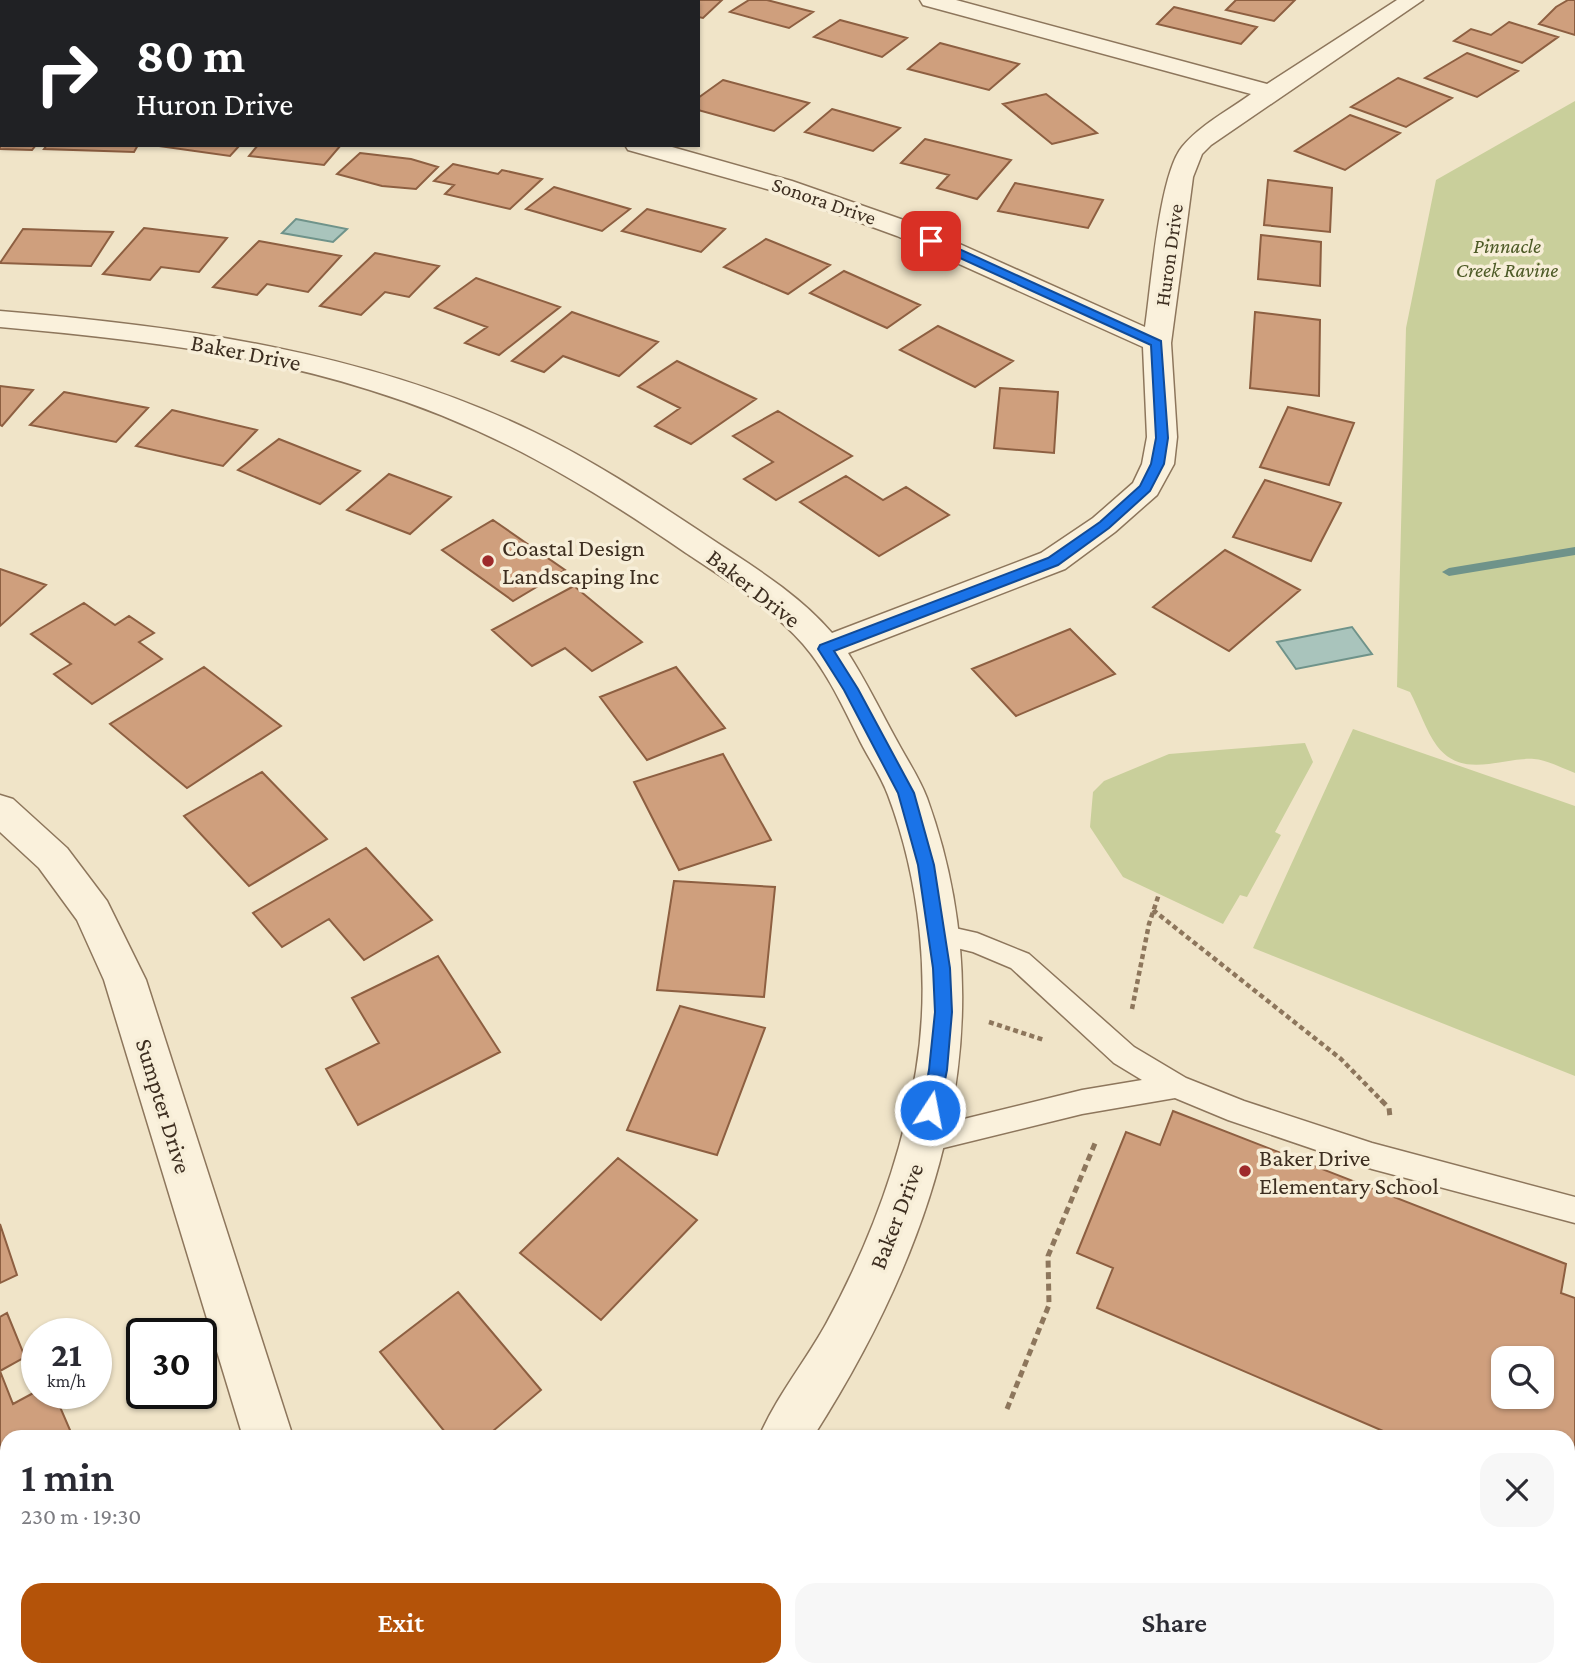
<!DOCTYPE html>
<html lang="en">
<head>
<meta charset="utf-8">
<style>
	body { margin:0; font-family:"Crimson Pro",serif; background:#f7f7f7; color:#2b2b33; height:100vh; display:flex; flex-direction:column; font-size:26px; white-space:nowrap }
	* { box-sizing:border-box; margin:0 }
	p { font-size:23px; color:#7c7c81 }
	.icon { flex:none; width:38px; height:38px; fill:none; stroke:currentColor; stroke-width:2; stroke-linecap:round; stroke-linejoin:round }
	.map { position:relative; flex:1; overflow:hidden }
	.details { position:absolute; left:0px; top:1430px; width:1575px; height:247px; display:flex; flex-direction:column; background:#fff; border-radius:21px 21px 0 0; box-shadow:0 2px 5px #0004 }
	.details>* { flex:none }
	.top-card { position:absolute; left:0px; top:0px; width:700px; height:147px; box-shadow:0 2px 5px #0004; background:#202124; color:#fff; overflow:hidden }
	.tools { position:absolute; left:1491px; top:1346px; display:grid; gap:14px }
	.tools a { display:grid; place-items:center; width:63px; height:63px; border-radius:14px; background:#fff; box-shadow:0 2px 5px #0004; font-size:35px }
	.speed { position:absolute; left:21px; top:1318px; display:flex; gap:14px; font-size:35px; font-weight:700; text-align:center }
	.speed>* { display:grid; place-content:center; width:91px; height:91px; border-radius:50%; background:#fff; box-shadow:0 2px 5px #0004; line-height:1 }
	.speed small { font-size:18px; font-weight:400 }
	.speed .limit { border:4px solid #111; border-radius:10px; background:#fff; color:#111 }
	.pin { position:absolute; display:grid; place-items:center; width:60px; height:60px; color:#fff; margin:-30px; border-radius:14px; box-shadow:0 4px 10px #0006 }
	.me { position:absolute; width:77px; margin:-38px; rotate:11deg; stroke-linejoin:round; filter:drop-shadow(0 0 5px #0008) }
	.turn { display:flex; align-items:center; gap:24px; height:147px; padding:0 21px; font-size:32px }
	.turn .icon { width:91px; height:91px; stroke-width:2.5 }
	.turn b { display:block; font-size:49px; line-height:60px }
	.round { display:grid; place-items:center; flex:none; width:74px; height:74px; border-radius:21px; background:#f7f7f7 }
	.headline { display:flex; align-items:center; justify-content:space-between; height:119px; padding:0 21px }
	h1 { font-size:42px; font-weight:600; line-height:52px }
	.primary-button { display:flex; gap:14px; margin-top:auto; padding:14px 21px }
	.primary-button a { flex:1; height:80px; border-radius:21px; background:#b45309; color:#fff; font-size:28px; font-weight:600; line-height:80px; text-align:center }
	.primary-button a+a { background:#f7f7f7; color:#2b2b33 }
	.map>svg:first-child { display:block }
	.green { fill:#c9cf9b }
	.water { fill:#a9c4bc; stroke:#6f938a; stroke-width:2 }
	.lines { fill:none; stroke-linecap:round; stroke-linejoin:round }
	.stream { fill:#6f938a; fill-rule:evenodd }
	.building { fill:#cf9f7d; stroke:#8d5f41; stroke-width:2; fill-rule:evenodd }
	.service-casing { stroke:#8d765c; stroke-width:3 }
	.minor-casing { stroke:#8d765c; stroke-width:3 }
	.path-far1 { stroke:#8d765c; stroke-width:4.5; stroke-dasharray:5 3.5; stroke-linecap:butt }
	.path { stroke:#8d765c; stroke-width:5; stroke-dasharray:7 4.5; stroke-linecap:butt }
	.service { fill:#faf1dc; fill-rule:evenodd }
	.minor { fill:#faf1dc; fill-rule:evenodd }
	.route { fill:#1a73e8; stroke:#114b97; stroke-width:2 }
	.poi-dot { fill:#9e2a2b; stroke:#f7eed8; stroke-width:2.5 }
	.labels { text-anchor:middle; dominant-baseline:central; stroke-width:7; stroke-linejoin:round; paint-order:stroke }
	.far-street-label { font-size:21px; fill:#3d2e20; stroke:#f7eed8 }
	.far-park-label { font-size:21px; font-style:italic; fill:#4d5a26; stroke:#f7eed8 }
	.street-label { font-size:24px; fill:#3d2e20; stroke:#f7eed8 }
	.poi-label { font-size:24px; fill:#3d2e20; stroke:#f7eed8; text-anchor:start }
</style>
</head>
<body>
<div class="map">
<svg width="1575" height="1676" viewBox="0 0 1575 1676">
	<rect width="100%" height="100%" fill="#f0e4c8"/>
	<path class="green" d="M1575 101V773C1562 768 1547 760 1534 759 1501 757 1463 780 1437 746 1426 731 1419 709 1410 692L1397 687 1406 328 1436 180Z
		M1353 729 1575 806V1076L1253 948Z
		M1305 743 1313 762 1275 832 1281 835 1247 897 1240 895 1223 924 1123 877 1090 827 1093 792 1104 781 1169 754Z
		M1098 1670H1497L1510 1676H1095Z"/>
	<path class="water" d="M296 219 347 229 333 242 282 233Z
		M1352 627 1372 654 1296 669 1277 642Z"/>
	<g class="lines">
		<path class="stream" d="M1575 547V555L1449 576 1442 572 1449 568Z"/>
	</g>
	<path class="building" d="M636 0H722L703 18 698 17V2H634Z
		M749 0H767L813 12 789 28 730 12Z
		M1236 0H1295L1274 21 1226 10Z
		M1568 0H1575V35L1539 24 1556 7Z
		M1174 7 1257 27 1241 44 1157 24Z
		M840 20 907 38 882 57 814 37Z
		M1509 22 1558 37 1522 63 1454 41 1471 29 1491 35Z
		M940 43 1019 64 989 90 908 69Z
		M1467 53 1518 71 1477 97 1425 78Z
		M1398 78 1452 98 1406 127 1351 107Z
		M723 80 809 103 774 131 698 110V98Z
		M1046 94 1097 133 1052 144 1003 104Z
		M832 109 900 128 873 151 805 132Z
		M1350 115 1400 133 1345 170 1295 151Z
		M0 126 2 145H36L32 150 0 149Z
		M925 139 1011 160 977 199 937 188 949 175 901 163Z
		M47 145H138L134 152 44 149Z
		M152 145H240L230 156Z
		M258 145H341L324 165 249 156Z
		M360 153 411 159 438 167 416 189 382 186 337 174Z
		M453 164 498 174 502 170 542 179 510 209 445 194 454 185 434 181Z
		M1268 180 1332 188 1330 232 1264 225Z
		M1015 183 1103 200 1088 228 998 211Z
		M554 187 630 209 602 231 526 209Z
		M647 209 725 229 701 252 622 231Z
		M144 228 227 238 199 272 161 267 150 280 103 274Z
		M23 229 113 232 91 266 0 263Z
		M1261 235 1321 242 1320 286 1258 279Z
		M766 239 830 265 788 294 724 267Z
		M259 241 341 256 308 292 267 284 257 295 213 287Z
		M375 253 439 266 409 297 385 292 361 315 320 306Z
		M844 271 920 305 887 328 810 293Z
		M476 278 560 307 499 355 465 343 487 327 435 308Z
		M572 312 658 342 619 376 563 356 544 372 512 361Z
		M1255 312 1320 320 1319 396 1250 388Z
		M938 326 1013 361 975 387 900 350Z
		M677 361 756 399 691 444 655 426 680 408 638 387Z
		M0 386 33 390 2 426 0 425Z
		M1000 388 1058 392 1054 453 994 448Z
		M64 392 148 408 116 442 30 425Z
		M1288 407 1354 423 1329 485 1260 467Z
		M172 410 257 430 223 466 136 446Z
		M778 411 852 456 776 500 744 479 773 462 733 436Z
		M279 439 360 471 320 504 238 470Z
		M389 474 451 497 410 534 347 510Z
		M846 476 883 500 906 487 949 515 879 556 800 502Z
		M1265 480 1341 503 1311 561 1233 537Z
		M493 520 565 570 513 601 442 550Z
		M1225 550 1300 590 1229 651 1153 607Z
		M0 569 46 585 0 626Z
		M574 586 642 642 592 671 565 648 532 666 492 630Z
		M84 603 115 625 129 616 154 633 139 642 162 659 92 704 54 674 71 664 31 634Z
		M1070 629 1115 674 1016 716 972 669Z
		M204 667 281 726 187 788 110 724Z
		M676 667 725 728 647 760 600 697Z
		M723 754 771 840 679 870 634 782Z
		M262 772 327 839 249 886 184 816Z
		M366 848 432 920 364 960 329 919 282 947 253 913Z
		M674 881 775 887 764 997 657 990Z
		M438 956 500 1052 358 1125 326 1069 379 1043 352 998Z
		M680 1006 765 1028 717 1155 627 1130Z
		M1173 1111 1566 1264 1561 1293 1575 1298V1570L1568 1567V1437H1397L1097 1308 1113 1268 1077 1253 1126 1132 1160 1145ZM1503 1358H1542V1396H1503Z
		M618 1158 697 1220 601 1320 520 1253Z
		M0 1224 17 1275 0 1283Z
		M458 1292 541 1390 486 1437H449L380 1352Z
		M7 1313 25 1357 0 1371V1317Z
		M0 1371 13 1404 37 1391V1393H54L73 1437H7V1484L0 1488Z
		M7 1605V1670H110L112 1676H0V1608Z"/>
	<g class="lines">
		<defs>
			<path id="service" d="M937 924 977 933 1029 954 1134 1047 1186 1078 1244 1101 1372 1143 1575 1197V1223L1372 1169 1228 1120 1175 1098 1082 1114 923 1153 913 1150 909 1141 913 1132 923 1129 1082 1090 1142 1080 1114 1063 1011 968 973 952 928 941 924 934 928 927Z"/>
			<path id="minor" d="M920 0H956L1267 84 1397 0H1423L1211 145 1202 154 1193 177 1171 343 1177 437 1174 464 1157 495 1115 532 1065 569 848 653C866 681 881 712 897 741 907 760 919 777 927 798 1009 1025 938 1241 813 1437H759C776 1397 805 1362 826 1324 869 1245 901 1160 916 1071 931 981 920 880 888 795 881 776 869 759 860 741 843 707 828 673 803 644 770 607 727 580 686 553 583 482 490 427 370 390 250 352 124 338 0 327V311C182 326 369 352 534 432 592 460 645 495 698 530 745 562 795 590 832 633L1041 553 1093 518 1133 483 1142 464 1147 437 1143 347 897 236 774 191 628 150 625 145H665L792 181 915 224 1145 327C1151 287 1159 175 1182 147 1200 125 1229 110 1251 94L923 5Z
				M0 72H2V86H0Z
				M0 795 13 799 67 848 107 901 146 980 293 1437H243L104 980 77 920 39 868 0 832Z
				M312 1670H367L370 1676H314Z
				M525 1670H586L583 1676H522Z"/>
		</defs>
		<use href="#service" class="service-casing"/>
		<use href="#minor" class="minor-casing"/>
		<path class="path-far1" d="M1153 910 1341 1059 1383 1102
			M1132 1009 1149 924 1159 894
			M989 1022 1044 1040"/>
		<path class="path" d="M1381 1100 1389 1108 1390 1117
			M1007 1409 1049 1305 1048 1256 1096 1141
			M1568 1588H1575"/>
		<use href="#service" class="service"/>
		<use href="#minor" class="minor"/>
	</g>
	<path class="route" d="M927 238H935L1161 341 1168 438 1164 464 1150 491 1109 528 1058 565 834 651 858 689 914 793 934 865 950 968 952 1012 947 1070 939 1110 937 1115 930 1118 924 1115 921 1110 929 1070 935 1012 933 968 918 865 898 793 844 690 818 649 820 645 1048 558 1100 522 1140 486 1151 464 1156 438 1151 345 927 243Z"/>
	<g class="poi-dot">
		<circle cx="488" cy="561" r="7"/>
		<circle cx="1245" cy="1171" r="7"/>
	</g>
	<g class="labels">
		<g class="far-street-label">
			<text transform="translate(824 201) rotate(19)">Sonora Drive</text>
			<text transform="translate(1169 255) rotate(-82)">Huron Drive</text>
		</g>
		<g class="far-park-label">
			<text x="1507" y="246">Pinnacle<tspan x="1507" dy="24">Creek Ravine</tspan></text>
		</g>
		<g class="street-label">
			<text transform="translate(246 352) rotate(11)">Baker Drive</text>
			<text transform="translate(754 588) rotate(38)">Baker Drive</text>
			<text transform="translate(164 1106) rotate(73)">Sumpter Drive</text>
			<text transform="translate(896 1216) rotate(-69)">Baker Drive</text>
		</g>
		<g class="poi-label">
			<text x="502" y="547">Coastal Design<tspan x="502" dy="28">Landscaping Inc</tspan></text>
			<text x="1259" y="1157">Baker Drive<tspan x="1259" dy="28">Elementary School</tspan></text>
		</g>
	</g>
</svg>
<div class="tools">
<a><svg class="icon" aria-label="search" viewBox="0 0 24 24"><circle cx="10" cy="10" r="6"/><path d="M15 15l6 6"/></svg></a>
</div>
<div class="speed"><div>21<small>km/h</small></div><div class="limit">30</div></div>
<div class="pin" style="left:931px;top:241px;background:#d93025"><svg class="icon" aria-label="arrive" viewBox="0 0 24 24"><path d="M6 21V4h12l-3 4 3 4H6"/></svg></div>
<svg class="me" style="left:930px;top:1110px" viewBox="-20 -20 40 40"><circle r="17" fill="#1a73e8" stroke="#fff" stroke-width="3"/><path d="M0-11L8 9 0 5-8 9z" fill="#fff"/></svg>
<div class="top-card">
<div class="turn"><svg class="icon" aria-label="right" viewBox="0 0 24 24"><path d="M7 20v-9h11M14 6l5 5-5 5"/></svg><div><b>80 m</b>Huron Drive</div></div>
</div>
<section class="details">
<div class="headline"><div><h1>1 min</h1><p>230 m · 19:30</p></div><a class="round"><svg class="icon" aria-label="close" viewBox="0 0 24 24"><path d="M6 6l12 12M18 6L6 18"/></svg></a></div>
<div class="primary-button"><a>Exit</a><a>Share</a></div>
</section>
</div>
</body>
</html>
